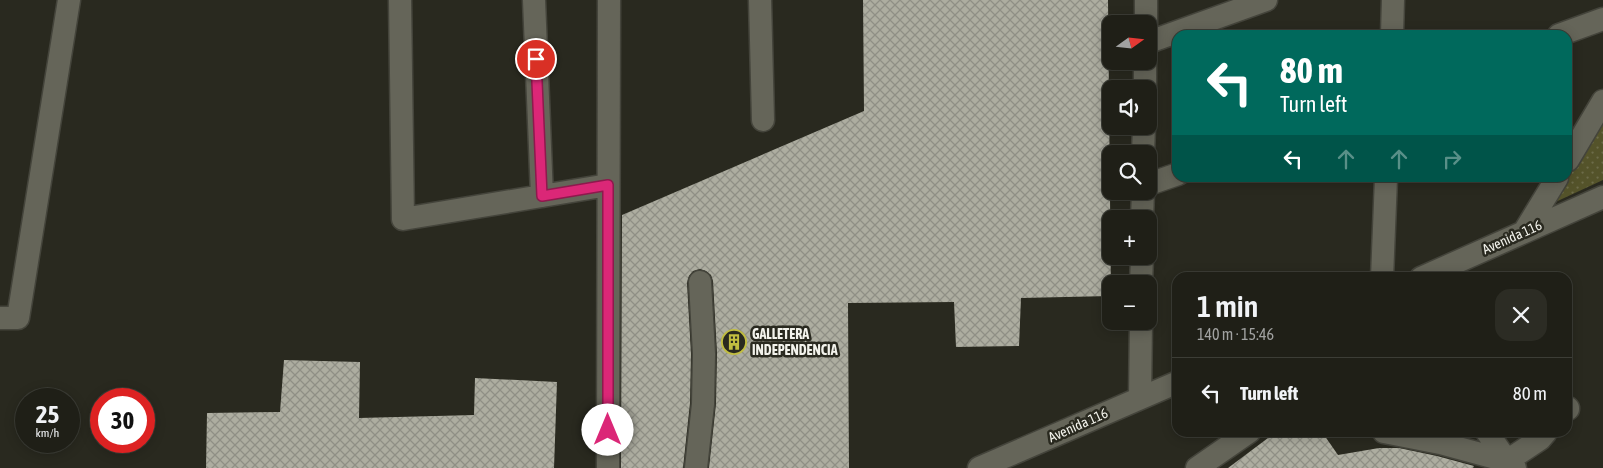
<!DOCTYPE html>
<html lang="en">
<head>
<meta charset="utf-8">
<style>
	body { margin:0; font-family:"Asap Condensed",sans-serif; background:#2c2c24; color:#f1f3f6; height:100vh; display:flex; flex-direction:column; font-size:19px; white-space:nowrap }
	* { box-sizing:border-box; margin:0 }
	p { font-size:16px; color:#a1a2a1 }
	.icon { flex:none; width:28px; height:28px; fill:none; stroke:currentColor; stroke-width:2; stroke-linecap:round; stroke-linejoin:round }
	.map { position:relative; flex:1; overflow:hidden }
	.sheet { position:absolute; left:1172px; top:272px; width:400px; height:165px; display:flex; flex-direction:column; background:#1f1f17; border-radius:15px; box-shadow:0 2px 12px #0003,0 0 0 1px #3c3d36 }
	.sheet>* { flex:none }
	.top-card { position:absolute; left:1172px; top:30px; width:400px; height:152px; border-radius:15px; box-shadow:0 2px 12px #0003,0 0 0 1px #3c3d36; background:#00695c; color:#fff; overflow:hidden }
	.needle { width:32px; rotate:75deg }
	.fabs { position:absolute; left:1102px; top:15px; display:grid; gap:10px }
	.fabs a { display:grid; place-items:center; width:55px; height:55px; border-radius:10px; background:#1f1f17; box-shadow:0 2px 12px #0003,0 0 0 1px #3c3d36; font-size:25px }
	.speed { position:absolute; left:15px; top:388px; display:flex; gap:10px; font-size:25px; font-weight:700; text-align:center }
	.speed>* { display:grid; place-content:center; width:65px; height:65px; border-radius:50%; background:#1f1f17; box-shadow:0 2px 12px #0003,0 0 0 1px #3c3d36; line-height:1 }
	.speed small { font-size:12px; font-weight:400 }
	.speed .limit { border:8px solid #d22; background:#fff; color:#111 }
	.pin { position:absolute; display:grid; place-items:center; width:42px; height:42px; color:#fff; margin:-21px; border:2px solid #fff; border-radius:50%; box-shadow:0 1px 5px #0007 }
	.me { position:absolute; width:55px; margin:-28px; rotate:0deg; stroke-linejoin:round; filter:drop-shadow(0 0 4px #0008) }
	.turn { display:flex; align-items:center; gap:18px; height:105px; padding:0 25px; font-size:22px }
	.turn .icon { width:65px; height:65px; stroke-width:2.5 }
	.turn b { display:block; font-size:35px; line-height:42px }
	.lanes { display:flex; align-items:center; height:48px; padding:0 25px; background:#0003; justify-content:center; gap:25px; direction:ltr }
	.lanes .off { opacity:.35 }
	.round { display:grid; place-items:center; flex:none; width:52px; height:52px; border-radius:15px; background:#2c2c24 }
	.head { display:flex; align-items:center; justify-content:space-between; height:85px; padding:0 25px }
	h1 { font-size:30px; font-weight:600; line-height:38px }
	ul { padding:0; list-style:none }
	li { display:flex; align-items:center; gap:15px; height:70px; padding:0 25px; border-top:1px solid #3c3d36 }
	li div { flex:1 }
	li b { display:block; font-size:19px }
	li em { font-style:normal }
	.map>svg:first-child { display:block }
	.park { fill:url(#park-dots) }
	.building { fill:url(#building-cross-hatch) }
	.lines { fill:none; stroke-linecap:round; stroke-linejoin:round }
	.minor-casing { stroke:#44443b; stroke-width:25 }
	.minor { stroke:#656559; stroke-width:22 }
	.route-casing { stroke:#8e194d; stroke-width:12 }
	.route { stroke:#db2777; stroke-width:9 }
	.labels { text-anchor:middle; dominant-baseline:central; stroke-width:5; stroke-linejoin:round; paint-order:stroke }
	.street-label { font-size:14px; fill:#f3f3ec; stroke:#29291f }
	.poi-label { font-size:14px; font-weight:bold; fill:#f3f3ec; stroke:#29291f; text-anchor:start }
</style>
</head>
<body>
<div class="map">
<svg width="1603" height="468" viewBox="0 0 1603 468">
	<defs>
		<pattern id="park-dots" width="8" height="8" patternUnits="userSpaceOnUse" patternTransform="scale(1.25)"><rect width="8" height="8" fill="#54532a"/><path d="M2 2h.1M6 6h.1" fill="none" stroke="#6d6c49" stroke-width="1.8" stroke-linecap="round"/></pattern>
		<pattern id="building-cross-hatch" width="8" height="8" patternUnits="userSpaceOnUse" patternTransform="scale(1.25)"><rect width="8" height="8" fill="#adada0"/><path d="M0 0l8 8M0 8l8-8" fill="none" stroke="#8f8f85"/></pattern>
	</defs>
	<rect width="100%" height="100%" fill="#29291f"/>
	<path class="park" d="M1603 121V180L1549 205Z"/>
	<path class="building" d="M863 0H1108L1111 296 1021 298 1019 346 956 347 954 302 848 303 849 468H709L716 404 717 353 713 281 711 275 706 271 700 269 693 271 689 276 687 283 691 354 690 403 683 468H621L622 215 864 111Z
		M284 360 360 362 359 418 474 415 475 378 557 382 554 468H206L207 413 280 412Z
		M1276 432H1322L1338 455 1379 448H1399L1437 456 1474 466 1473 468H1228Z"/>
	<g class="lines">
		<defs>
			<path id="minor" d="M400 0 403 219 608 185
				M534 0 542 196
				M760 0 763 120
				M1146 24V0
				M1392 35 1393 0
				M1559 35 1603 19
				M1149 42 1266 0
				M1145 89V61
				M1143 154 1144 126
				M1568 160 1603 101
				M1149 184 1178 174
				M1142 219 1143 191
				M1524 232 1557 178
				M1382 278 1386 178
				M1421 278 1603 197
				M1141 284 1142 256
				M0 318H18L69 0
				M1140 398 1141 321
				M1568 409V408
				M1384 432 1440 443 1507 461 1515 468
				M1487 432 1507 461 1540 439 1546 432
				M608 468 609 0
				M696 468 703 404 704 354 700 282
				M979 468 1178 382
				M1197 468 1249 432"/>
		</defs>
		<use href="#minor" class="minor-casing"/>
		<use href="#minor" class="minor"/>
	</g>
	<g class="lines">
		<defs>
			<path id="route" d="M536 59 542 196 608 185V430"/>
		</defs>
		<use href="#route" class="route-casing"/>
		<use href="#route" class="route"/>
	</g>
	<defs>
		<symbol id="building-ring" viewBox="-11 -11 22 22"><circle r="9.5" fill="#29291f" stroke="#c1bd40" stroke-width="1.5"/><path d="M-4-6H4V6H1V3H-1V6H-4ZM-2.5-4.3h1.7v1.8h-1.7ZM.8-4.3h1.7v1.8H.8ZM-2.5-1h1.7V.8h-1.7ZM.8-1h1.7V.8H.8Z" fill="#c1bd40"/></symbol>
	</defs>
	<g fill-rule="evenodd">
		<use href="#building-ring" x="720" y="328" width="28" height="28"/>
	</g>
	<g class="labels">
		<g class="street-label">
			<text transform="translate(1512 237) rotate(-24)">Avenida 116</text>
			<text transform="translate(1078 425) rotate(-24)">Avenida 116</text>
		</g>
		<g class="poi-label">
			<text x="752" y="334">GALLETERA<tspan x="752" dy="16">INDEPENDENCIA</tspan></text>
		</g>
	</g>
</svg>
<div class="fabs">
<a><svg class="needle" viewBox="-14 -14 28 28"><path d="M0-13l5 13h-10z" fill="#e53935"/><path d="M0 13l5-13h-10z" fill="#a1a2a1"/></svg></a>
<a><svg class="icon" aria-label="sound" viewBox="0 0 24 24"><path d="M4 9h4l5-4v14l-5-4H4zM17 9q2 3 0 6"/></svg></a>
<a><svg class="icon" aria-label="search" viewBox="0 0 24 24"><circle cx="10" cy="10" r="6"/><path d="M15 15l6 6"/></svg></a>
<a>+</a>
<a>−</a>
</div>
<div class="speed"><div>25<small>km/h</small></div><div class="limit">30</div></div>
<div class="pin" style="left:536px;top:59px;background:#d93025"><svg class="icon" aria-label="arrive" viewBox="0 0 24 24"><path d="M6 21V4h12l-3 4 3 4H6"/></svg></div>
<svg class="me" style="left:608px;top:430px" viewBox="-20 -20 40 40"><circle r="19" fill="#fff"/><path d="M0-13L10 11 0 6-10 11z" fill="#db2777"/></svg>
<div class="top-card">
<div class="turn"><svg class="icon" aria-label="left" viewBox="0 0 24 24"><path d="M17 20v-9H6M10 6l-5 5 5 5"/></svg><div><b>80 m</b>Turn left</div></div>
<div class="lanes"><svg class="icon" aria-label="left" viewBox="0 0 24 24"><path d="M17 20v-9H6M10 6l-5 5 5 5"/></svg><svg class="icon off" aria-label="ahead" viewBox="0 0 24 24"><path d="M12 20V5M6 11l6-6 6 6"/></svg><svg class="icon off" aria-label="ahead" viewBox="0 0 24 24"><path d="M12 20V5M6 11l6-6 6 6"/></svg><svg class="icon off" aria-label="right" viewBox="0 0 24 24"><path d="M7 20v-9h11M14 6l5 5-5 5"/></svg></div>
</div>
<section class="sheet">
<div class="head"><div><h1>1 min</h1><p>140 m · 15:46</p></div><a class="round"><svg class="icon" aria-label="close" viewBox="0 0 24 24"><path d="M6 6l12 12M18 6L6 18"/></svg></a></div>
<ul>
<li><svg class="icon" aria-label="left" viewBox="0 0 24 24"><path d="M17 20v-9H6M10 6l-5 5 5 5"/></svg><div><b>Turn left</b></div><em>80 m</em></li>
</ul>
</section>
</div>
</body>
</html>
